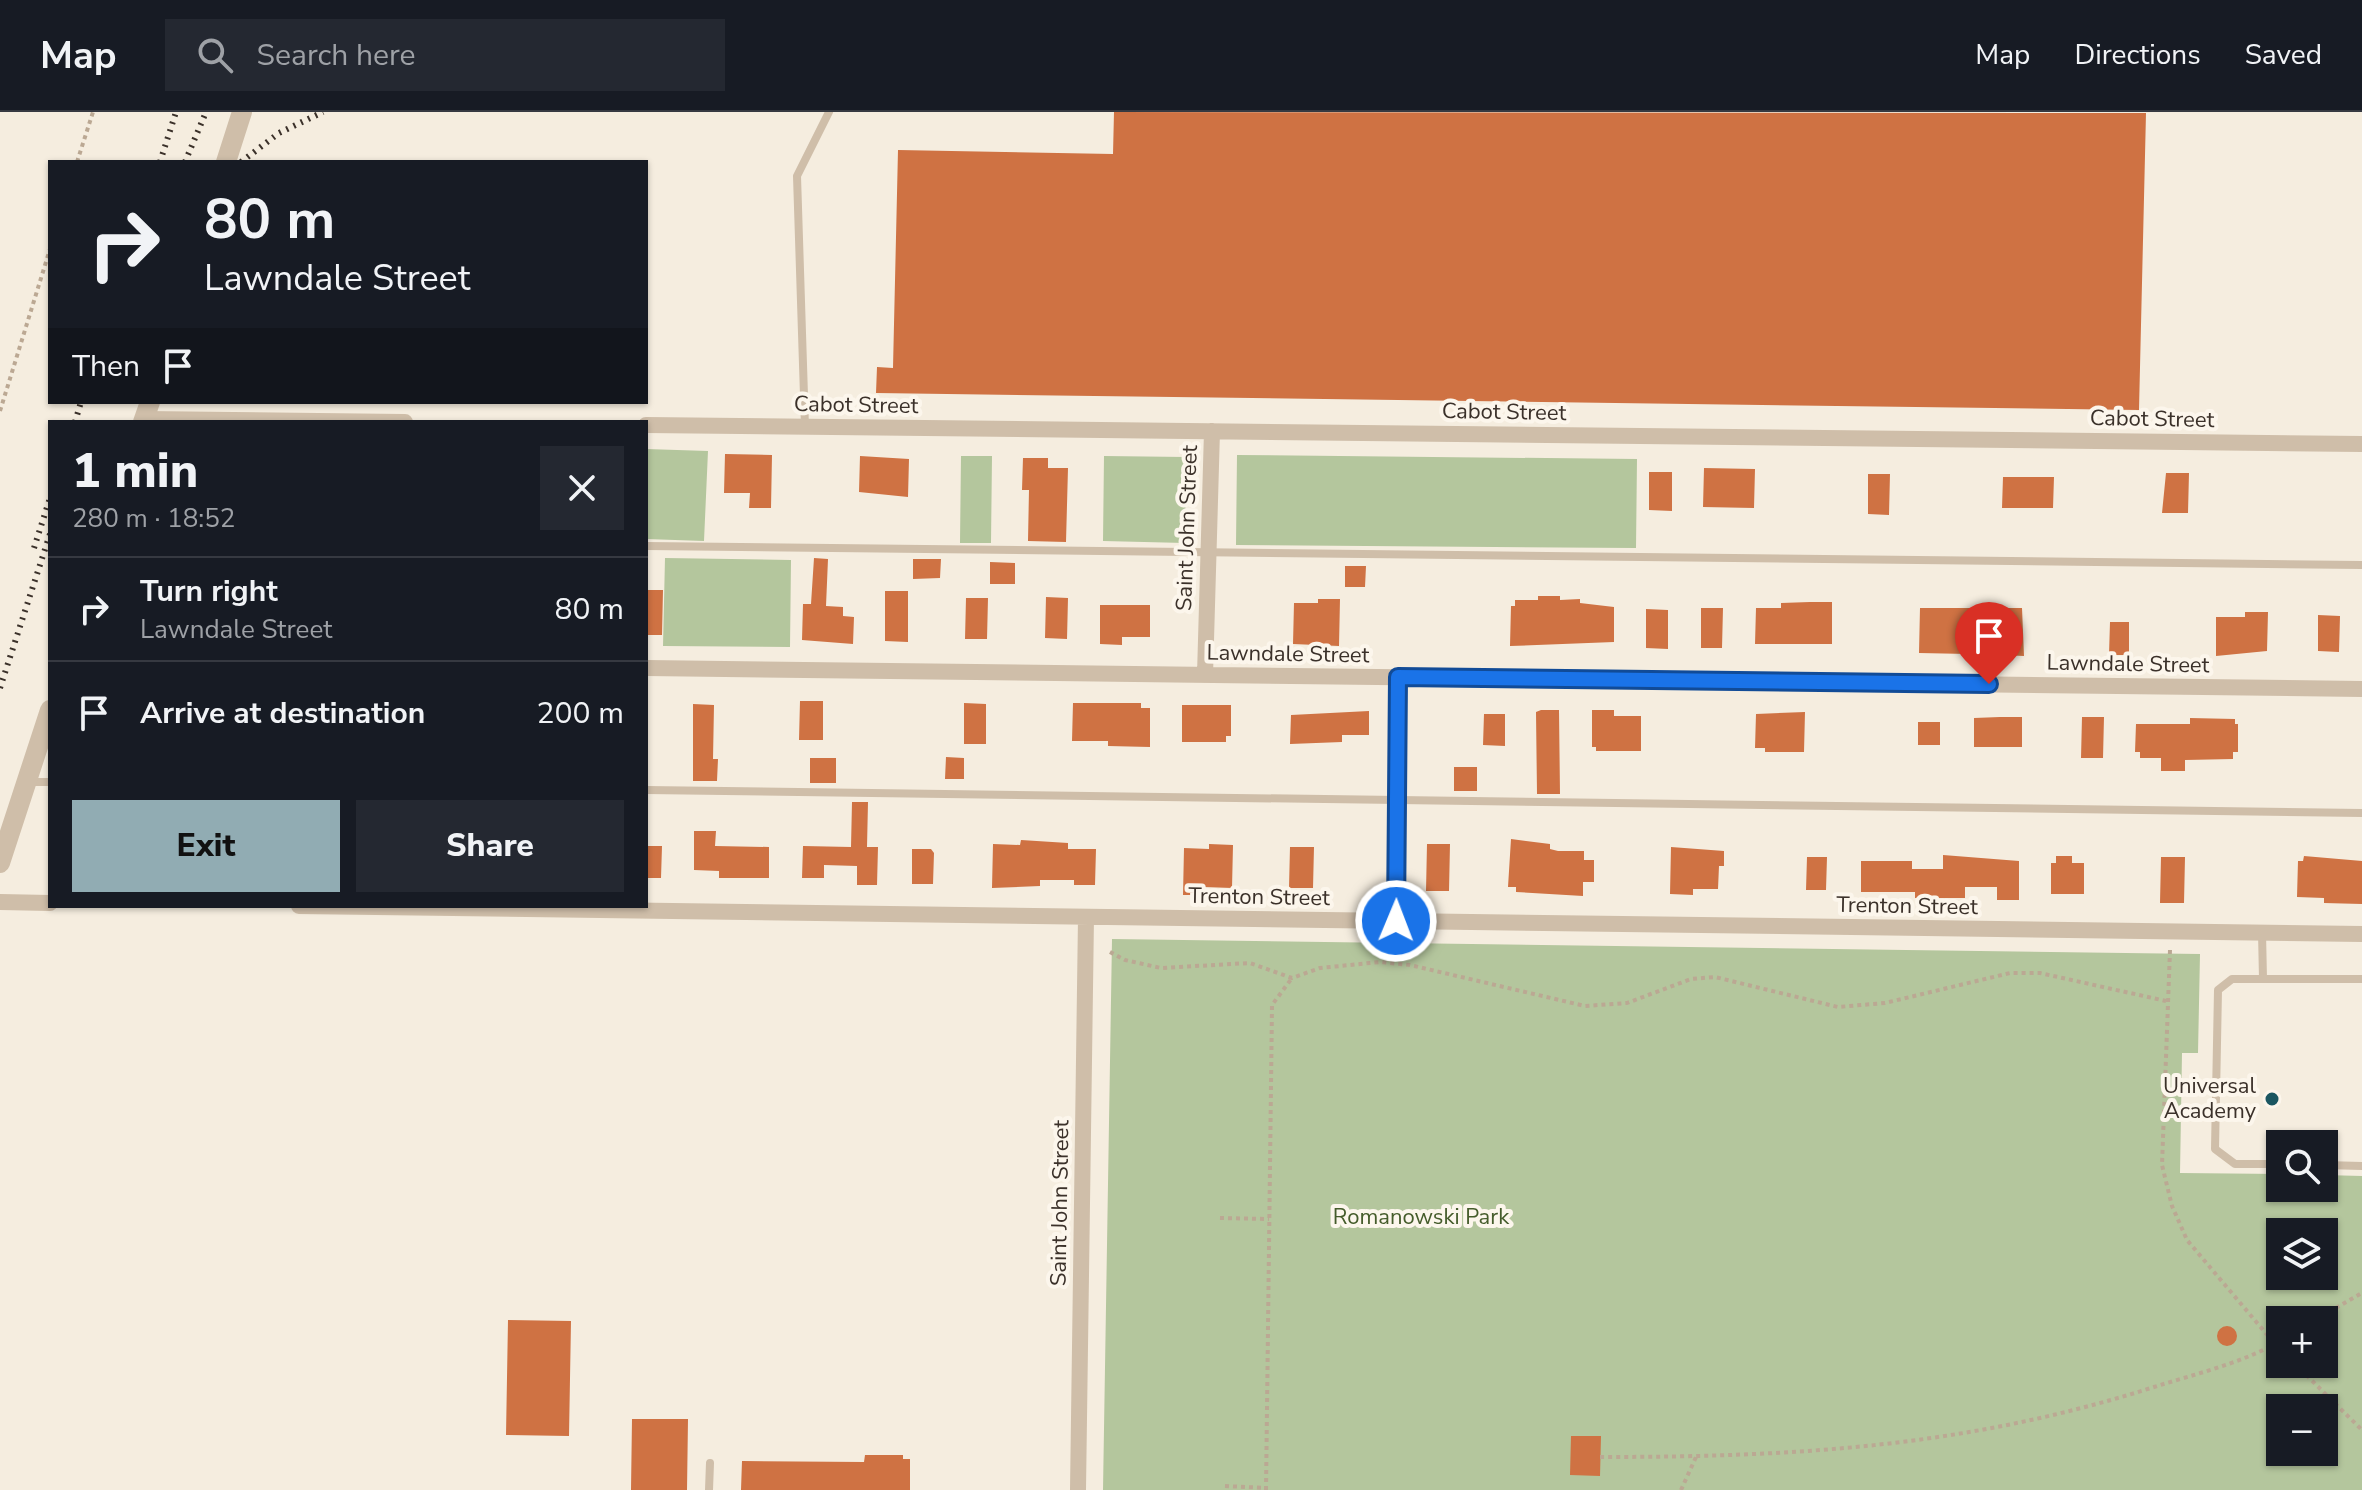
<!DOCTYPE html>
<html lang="en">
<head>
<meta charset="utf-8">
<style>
	body { margin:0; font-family:"Nunito Sans",sans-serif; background:#242831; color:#f1f3f6; height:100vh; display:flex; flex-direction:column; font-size:30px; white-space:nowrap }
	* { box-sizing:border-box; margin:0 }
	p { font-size:26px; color:#9ea1a6 }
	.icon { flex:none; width:44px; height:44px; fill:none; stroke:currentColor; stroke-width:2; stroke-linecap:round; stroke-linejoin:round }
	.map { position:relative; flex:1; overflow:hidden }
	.sheet { position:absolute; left:48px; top:308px; width:600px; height:488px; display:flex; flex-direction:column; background:#171b24; border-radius:0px; box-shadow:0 2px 6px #0004 }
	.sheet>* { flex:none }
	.banner { position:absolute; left:48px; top:48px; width:600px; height:244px; border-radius:0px; box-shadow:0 2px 6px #0004; background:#171b24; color:#f1f3f6; overflow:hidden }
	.buttons { position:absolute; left:2266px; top:1018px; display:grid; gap:16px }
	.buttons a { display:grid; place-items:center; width:72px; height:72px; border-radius:0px; background:#171b24; box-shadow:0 2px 6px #0004; font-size:40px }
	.pin { position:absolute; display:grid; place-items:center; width:68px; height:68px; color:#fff; margin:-82px -34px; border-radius:50% 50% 50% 0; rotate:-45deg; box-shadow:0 0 8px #0007 }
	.pin .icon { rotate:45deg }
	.me { position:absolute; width:88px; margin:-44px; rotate:1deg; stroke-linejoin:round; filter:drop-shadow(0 0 6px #0008) }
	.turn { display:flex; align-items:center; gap:28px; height:168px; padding:0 24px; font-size:36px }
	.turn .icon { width:104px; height:104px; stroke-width:2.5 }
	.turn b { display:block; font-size:56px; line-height:68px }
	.then { display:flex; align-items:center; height:76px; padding:0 24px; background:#0003; gap:16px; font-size:30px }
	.round { display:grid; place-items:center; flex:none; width:84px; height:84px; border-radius:0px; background:#242831 }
	.head { display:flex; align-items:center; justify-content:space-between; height:136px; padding:0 24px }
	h1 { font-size:48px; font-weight:800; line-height:60px }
	.action { display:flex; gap:16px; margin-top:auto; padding:16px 24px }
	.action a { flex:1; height:92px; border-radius:0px; background:#91acb3; color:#111; font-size:32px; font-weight:800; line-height:92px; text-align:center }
	.action a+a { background:#242831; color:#f1f3f6 }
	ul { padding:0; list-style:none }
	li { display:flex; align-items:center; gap:24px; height:104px; padding:0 24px; border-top:2px solid #363941 }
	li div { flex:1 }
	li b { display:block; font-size:30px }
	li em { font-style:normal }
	header { display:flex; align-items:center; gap:48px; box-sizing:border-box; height:112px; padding:0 40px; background:#171b24; border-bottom:2px solid #363941 }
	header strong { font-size:38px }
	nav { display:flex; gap:44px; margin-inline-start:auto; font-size:28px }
	.search { width:560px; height:72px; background:#242831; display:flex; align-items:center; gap:20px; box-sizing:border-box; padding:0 28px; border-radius:0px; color:#9ea1a6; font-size:30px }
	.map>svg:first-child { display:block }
	.green { fill:#b4c69d; fill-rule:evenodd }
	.building { fill:#cf7243 }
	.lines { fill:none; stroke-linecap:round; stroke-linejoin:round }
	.path { stroke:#bba893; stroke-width:4; stroke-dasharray:4 4; stroke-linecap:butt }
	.service { stroke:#cfbea9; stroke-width:8 }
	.minor { stroke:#cfbea9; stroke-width:16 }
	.tertiary { stroke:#cfbea9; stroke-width:20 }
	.rail { stroke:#3b312a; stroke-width:6; stroke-dasharray:2 6; stroke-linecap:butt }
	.route-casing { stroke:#114b97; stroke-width:20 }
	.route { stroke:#1a73e8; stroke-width:14 }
	.poi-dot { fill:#1b5661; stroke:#fcf6ec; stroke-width:3 }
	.labels { text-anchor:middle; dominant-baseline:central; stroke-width:8; stroke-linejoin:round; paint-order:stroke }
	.street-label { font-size:22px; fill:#3b312a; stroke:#fcf6ec }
	.poi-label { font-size:22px; fill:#3b312a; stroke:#fcf6ec; text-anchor:end }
	.park-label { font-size:22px; fill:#455c2b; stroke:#fcf6ec }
</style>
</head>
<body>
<header>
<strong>Map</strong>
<div class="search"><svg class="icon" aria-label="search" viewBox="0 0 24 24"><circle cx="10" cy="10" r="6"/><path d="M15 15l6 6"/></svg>Search here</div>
<nav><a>Map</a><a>Directions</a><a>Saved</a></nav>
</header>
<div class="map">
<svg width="2362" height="1378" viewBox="0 0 2362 1378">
	<rect width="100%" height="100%" fill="#f5eddf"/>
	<path class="green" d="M646 337 708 339 704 429 646 427Z
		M1237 343 1637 347 1636 436 1236 433Z
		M961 344H992L991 431H960Z
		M1104 344 1186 345 1185 431 1103 429Z
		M665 446 791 448 790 535 663 534Z
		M1112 827 2200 842 2198 941H2182L2180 1061 2280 1062V1076H2324V1063L2362 1064V1378H1103ZM2280 1120H2324V1164H2280ZM2280 1208H2324V1252H2280ZM2280 1296H2324V1340H2280Z"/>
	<path class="building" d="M1114 0 2146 1 2139 298 876 281 877 255 893 256 898 38 1113 42Z
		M725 342 772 343 771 396H749L750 381H724Z
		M860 344 909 347 908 385 859 380Z
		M1023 346H1048V356H1068L1066 430 1028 429 1029 378H1022Z
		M1704 356 1755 357 1754 396 1703 395Z
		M1649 360H1672V399L1649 398Z
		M2166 361H2189L2188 401H2162Z
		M1868 362H1890L1889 403 1868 402Z
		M2003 365H2054L2053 396H2002Z
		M814 446 828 447 826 494 843 495V504L854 505 853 532 802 528 803 492H811Z
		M913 447H941L940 466 913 467Z
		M990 450 1015 451V472H990Z
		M1345 454H1366L1365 475H1345Z
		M646 478H663L662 523H646Z
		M885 479H908V530L885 529Z
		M1538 484H1560V488L1580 487V491L1614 495V530L1510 534 1511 494H1515V488H1538Z
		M1046 485 1068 486 1067 527 1045 526Z
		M966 486H988L987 527H965Z
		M1318 487H1340L1339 534 1293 532 1294 491H1318Z
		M1810 490H1832V532H1755L1756 496H1781V491Z
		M1100 493H1150V525H1122V533L1100 532Z
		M1701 496H1723L1722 536H1701Z
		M1920 496H2022L2024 544 2001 543V537L1968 536V542L1919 541Z
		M1646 497 1668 498V537L1646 536Z
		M2245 500H2268L2267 539 2216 544V505H2245Z
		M2318 503 2340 504 2339 540 2318 539Z
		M2110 510H2129V543H2109Z
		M800 589H823V628H799Z
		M964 591 986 592V632H964Z
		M1073 591H1141V596H1150V635L1108 634V629H1072Z
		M693 592 714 593 713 647H718L717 669H693Z
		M1182 593H1231V624H1226V630H1182Z
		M1541 598H1559L1560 682H1537L1536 600Z
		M1592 598H1614V604H1641V639H1596V635H1592Z
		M1369 599V623H1342V630L1290 632 1291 603Z
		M1805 600 1804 640H1765V636H1755L1756 602Z
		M1484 602H1505V634L1483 633Z
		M2000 605H2022V635H1974V606Z
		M2082 605H2104L2103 646H2081Z
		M2190 606 2235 607V612H2238V640H2233V647L2185 648V659H2161V646H2140V640H2135L2136 612H2190Z
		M1918 610H1940V633H1918Z
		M946 645 964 646V667H945Z
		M810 646H836V671H810Z
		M1454 655H1477V679H1454Z
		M852 690H868L867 735H878L877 773H857V754L824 753V766H802L803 734 851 735Z
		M694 719H716L715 734 769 735V766H719V759L694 758Z
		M1511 727 1550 732V737L1558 739H1584V748H1594V770H1583V784L1516 780V775H1508Z
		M1021 728 1068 731V737H1096L1095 773H1074V768H1040V774L992 776 993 732 1020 733Z
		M1209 732 1233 733 1232 776 1204 775V783H1183L1184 736 1209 737Z
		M1427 732H1450L1449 779H1426Z
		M646 734H662L661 766H646Z
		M1290 735H1314L1313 776H1289Z
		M1671 735 1724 739V754H1719L1718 777H1693V783L1670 782Z
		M912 737H931L934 741 933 772H912Z
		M1943 743 2019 749V788H1997V775H1965V786H1915V780H1861V749H1912V757H1943Z
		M2056 744H2072V751H2084V782H2051V751H2056Z
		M2304 744 2362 749V792L2324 791V786L2297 785 2298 749H2303Z
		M1807 745H1827L1826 778H1806Z
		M2161 745H2185L2184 791H2160Z
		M508 1208 571 1209 569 1324 506 1323Z
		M2217 1224a10 10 0 1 1 20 0a10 10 0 1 1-20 0Z
		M632 1307H688L687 1378H631Z
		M1571 1324H1601L1600 1364 1570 1363Z
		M865 1343H903V1347H910V1378H741L742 1349 864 1350Z"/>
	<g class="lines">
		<path class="path" d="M77 50 93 0
			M0 299 50 137
			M2170 838 2162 1053 2172 1094 2187 1128 2280 1238
			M1110 840 1125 848 1161 856 1250 851 1292 866 1320 856 1380 850 1410 853 1585 894 1627 891 1691 867 1715 865 1838 895 1885 891 2010 861H2040L2166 889
			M1220 1106 1269 1107
			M2315 1208 2362 1181
			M2295 1252 2362 1318
			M1600 1345C1796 1345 1966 1335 2154 1275 2195 1262 2243 1251 2280 1229
			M1225 1374 1266 1376
			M1266 1378 1272 893 1292 866
			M1681 1378 1696 1345"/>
		<path class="service" d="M805 315 797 64 829 0
			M646 434 2362 453
			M27 670H50
			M646 678 2362 701
			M2262 820 2263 867
			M2280 1052H2235L2215 1037 2218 878 2232 867H2362
			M2324 1053 2362 1054
			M709 1378 710 1351"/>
		<path class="minor" d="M144 307 405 310
			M646 313 2362 332
			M646 556 2362 577
			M1205 563 1212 319
			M0 790 50 791
			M299 794 2362 822
			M1396 809 1398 565
			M1078 1378 1086 805"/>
		<path class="tertiary" d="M226 50 242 0
			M143 310 150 290
			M0 751 50 598"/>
		<path class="rail" d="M160 50 176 0
			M185 50 206 0
			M241 50 279 21 323 0
			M75 310 81 290
			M34 436 50 386
			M0 576 50 422"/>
	</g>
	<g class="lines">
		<defs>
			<path id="route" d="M1396 809 1398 565 1989 572"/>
		</defs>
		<use href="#route" class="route-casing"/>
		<use href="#route" class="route"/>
	</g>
	<circle class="poi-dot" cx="2272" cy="987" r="8"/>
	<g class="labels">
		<g class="street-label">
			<text transform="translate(856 293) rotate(1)">Cabot Street</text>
			<text transform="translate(1504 300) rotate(1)">Cabot Street</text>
			<text transform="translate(2152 307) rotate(1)">Cabot Street</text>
			<text transform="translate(1187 416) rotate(-88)">Saint John Street</text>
			<text transform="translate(1288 542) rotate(1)">Lawndale Street</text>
			<text transform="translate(2128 552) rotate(1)">Lawndale Street</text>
			<text transform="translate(1259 785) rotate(1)">Trenton Street</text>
			<text transform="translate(1907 794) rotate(1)">Trenton Street</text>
			<text transform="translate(1060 1091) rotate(-89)">Saint John Street</text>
		</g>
		<g class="poi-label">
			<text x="2256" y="974">Universal<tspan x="2256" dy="25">Academy</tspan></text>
		</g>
		<g class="park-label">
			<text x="1421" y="1105">Romanowski Park</text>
		</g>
	</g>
</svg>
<div class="buttons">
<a><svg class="icon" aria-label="search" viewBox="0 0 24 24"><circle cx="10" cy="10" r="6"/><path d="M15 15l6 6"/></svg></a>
<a><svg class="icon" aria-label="layers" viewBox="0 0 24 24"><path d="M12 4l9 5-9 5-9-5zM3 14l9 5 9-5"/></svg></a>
<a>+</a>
<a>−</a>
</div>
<div class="pin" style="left:1989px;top:572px;background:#d93025"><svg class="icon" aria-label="arrive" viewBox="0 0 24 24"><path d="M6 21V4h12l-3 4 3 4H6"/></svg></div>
<svg class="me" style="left:1396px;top:809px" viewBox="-20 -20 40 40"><circle r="17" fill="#1a73e8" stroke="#fff" stroke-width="3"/><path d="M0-11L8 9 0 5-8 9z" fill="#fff"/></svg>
<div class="banner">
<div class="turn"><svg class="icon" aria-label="right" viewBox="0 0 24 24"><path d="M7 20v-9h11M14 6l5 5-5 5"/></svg><div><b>80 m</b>Lawndale Street</div></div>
<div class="then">Then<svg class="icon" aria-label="arrive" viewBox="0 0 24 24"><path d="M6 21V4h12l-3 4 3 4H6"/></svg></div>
</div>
<section class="sheet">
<div class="head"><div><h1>1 min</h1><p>280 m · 18:52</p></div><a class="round"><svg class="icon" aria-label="close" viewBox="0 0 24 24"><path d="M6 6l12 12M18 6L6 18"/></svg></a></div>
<ul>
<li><svg class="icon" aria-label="right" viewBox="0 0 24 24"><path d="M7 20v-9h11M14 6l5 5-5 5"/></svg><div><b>Turn right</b><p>Lawndale Street</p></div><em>80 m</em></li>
<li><svg class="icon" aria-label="arrive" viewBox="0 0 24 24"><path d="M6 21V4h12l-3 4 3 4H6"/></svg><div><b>Arrive at destination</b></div><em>200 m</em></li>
</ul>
<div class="action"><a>Exit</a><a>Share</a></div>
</section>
</div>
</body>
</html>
